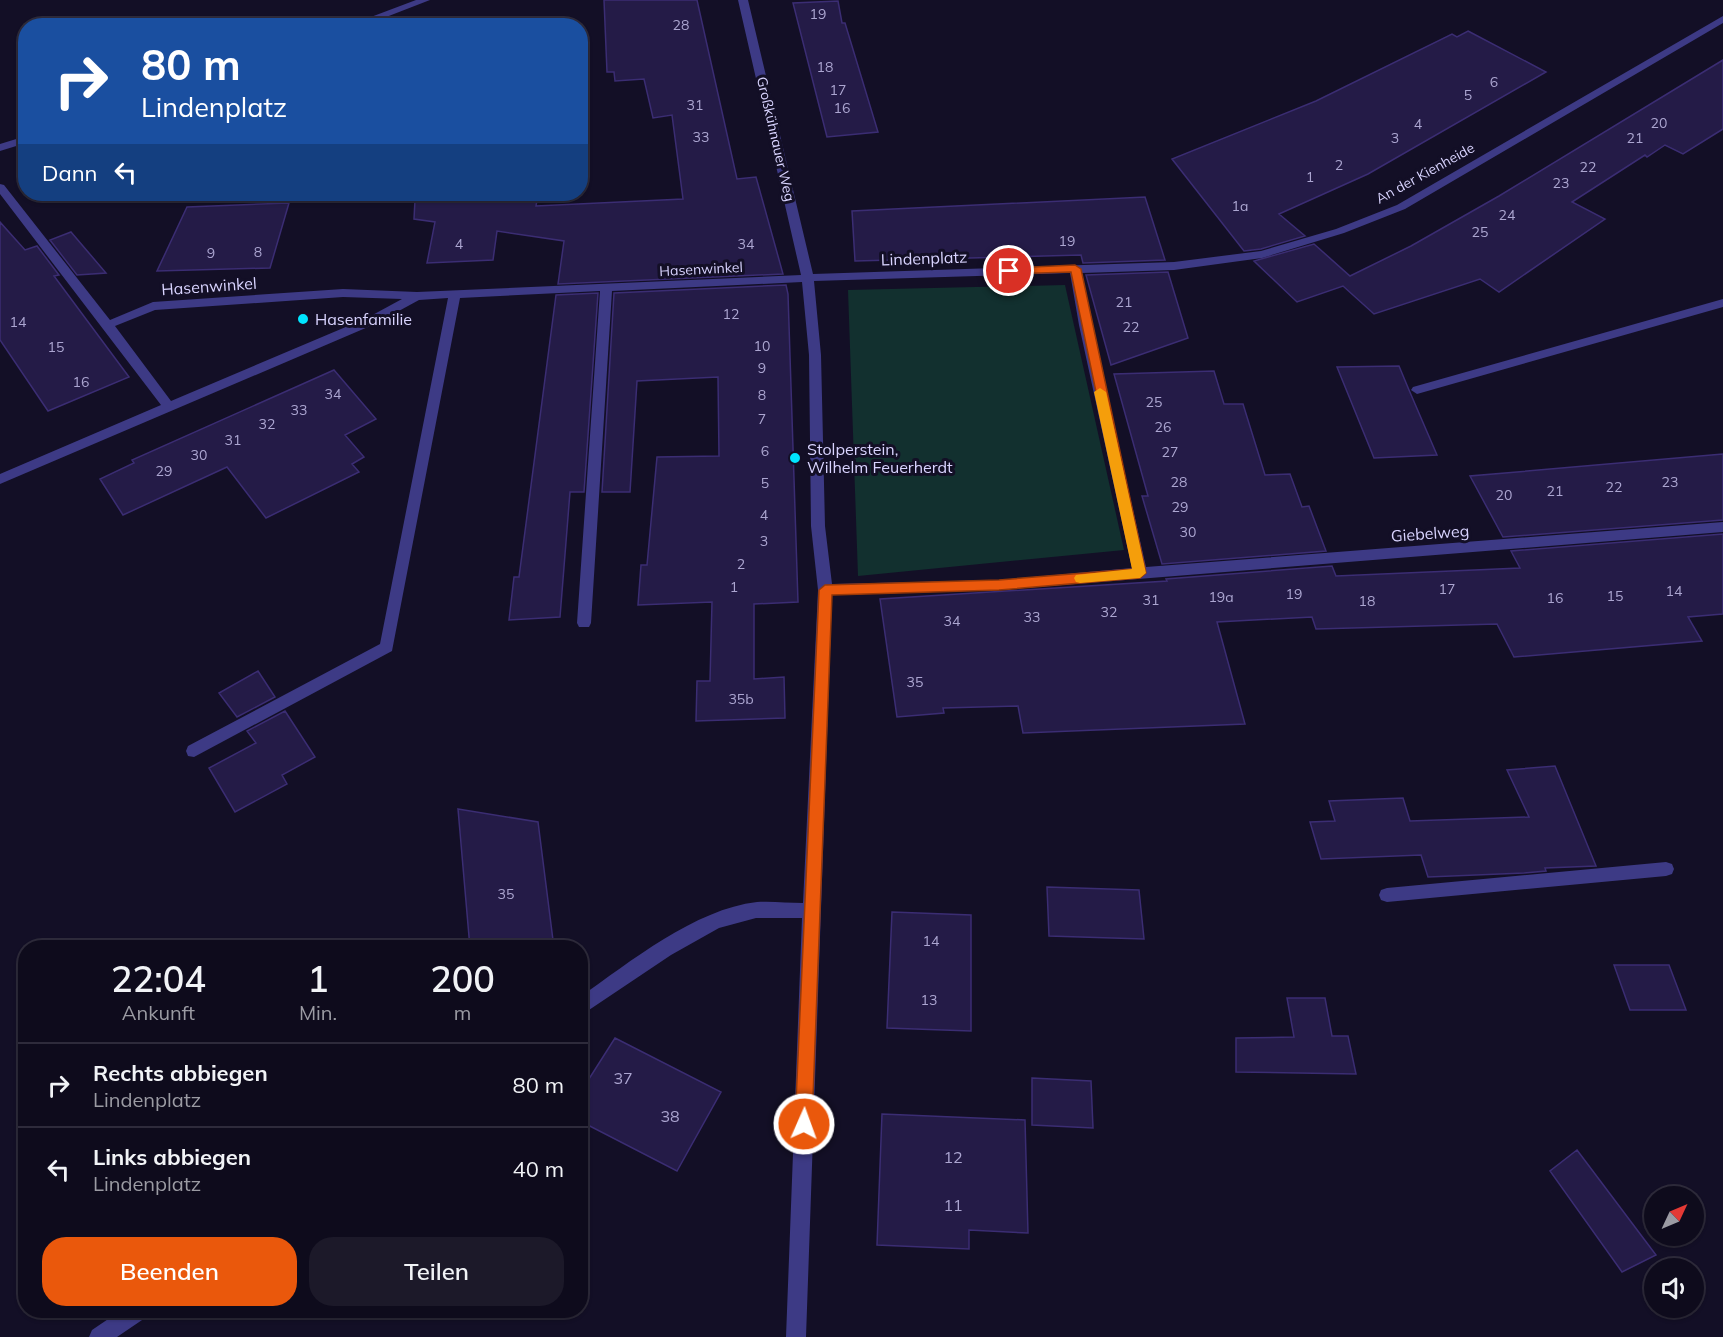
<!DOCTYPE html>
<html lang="de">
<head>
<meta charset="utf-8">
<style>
	body { margin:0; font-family:Mulish,sans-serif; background:#1c1929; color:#f1f3f6; height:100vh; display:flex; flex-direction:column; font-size:22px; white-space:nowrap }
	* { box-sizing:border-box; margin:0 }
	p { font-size:20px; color:#9b9ba3 }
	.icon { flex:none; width:33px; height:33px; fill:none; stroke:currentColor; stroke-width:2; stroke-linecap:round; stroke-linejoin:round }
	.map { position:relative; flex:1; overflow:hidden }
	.drawer { position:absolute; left:18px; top:940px; width:570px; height:378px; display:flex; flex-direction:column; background:#0e0b1c; border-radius:24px; box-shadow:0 2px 4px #0004,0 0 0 2px #2e2b3b }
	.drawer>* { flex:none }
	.hud { position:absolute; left:18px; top:18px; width:570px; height:183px; border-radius:24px; box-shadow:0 2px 4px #0004,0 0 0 2px #2e2b3b; background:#1a4fa0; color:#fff; overflow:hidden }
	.needle { width:39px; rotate:46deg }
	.fabs { position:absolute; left:1644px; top:1186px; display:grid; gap:12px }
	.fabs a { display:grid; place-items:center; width:60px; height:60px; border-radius:50%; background:#0e0b1c; box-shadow:0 2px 4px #0004,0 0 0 2px #2e2b3b; font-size:30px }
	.pin { position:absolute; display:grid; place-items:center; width:51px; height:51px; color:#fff; margin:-26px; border:3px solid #fff; border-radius:50%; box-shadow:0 2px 6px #0007 }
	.me { position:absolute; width:66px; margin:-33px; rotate:2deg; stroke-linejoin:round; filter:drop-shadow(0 0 4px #0008) }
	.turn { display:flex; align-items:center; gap:21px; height:126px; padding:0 24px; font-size:27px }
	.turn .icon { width:78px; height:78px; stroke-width:2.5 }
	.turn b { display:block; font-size:42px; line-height:51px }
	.then { display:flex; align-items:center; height:57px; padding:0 24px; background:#0003; gap:12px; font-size:22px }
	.eta { display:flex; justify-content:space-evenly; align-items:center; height:102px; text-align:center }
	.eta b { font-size:36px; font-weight:600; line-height:42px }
	.action { display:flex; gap:12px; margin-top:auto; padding:12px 24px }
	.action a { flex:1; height:69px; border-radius:24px; background:#ea580c; color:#fff; font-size:24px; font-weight:600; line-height:69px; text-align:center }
	.action a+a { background:#1c1929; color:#f1f3f6 }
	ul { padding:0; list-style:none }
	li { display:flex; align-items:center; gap:18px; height:84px; padding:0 24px; border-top:2px solid #2e2b3b }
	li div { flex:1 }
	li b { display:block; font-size:22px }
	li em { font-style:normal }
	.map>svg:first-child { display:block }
	.green { fill:#12302f }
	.building { fill:#241b47; stroke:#3b2d73; stroke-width:1.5 }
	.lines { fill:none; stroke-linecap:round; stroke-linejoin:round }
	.minor { fill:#3d3a85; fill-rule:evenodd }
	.route { fill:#ea580c; stroke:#983908; stroke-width:1.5 }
	.slow { fill:#f59e0b }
	.poi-dot { fill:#00e5ff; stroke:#130f26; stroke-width:2 }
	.labels { text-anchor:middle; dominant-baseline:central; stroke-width:6; stroke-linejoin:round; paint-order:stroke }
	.number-label { font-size:14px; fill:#aca6d1 }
	.far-street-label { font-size:14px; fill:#d9d4ff; stroke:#130f26 }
	.street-label { font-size:16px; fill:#d9d4ff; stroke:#130f26 }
	.poi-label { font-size:16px; fill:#d9d4ff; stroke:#130f26; text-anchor:start }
	.near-number-label { font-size:16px; fill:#aca6d1 }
</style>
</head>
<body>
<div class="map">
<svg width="1723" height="1337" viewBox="0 0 1723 1337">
	<rect width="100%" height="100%" fill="#130f26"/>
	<path class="green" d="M1065 285 1124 550 858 576 848 290Z"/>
	<path class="building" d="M604 0H697L737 179 756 177 783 274 558 284 564 241 497 231 493 260 427 263 435 222 414 219 415 200 538 194 536 206 683 199 672 115 653 118 644 79 615 81 614 72H607Z
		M838 1 842 23H845L878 132 827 137 793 3Z
		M1468 31 1546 72 1368 174 1279 214 1305 236 1261 249 1244 251 1172 159 1316 101 1452 34 1457 37Z
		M1723 60V129L1683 154 1665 145 1647 157 1645 155 1572 202 1605 219 1499 292 1480 279 1374 314 1343 286 1297 302 1254 261 1314 244 1350 276 1411 246 1499 196Z
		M1145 197 1165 260 1083 263 1081 255 855 261 852 211Z
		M289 203 270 268 157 271 187 207Z
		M0 222 25 250 37 246 59 275 54 276 129 377 48 411 0 340Z
		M71 232 106 273 77 275 50 240Z
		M1168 272 1188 338 1111 365 1086 275Z
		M786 285 788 294 798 602 754 604V679L784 677 785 718 696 721 697 681H710L712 602 638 605 641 565H647L657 457 719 456 718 377 637 381 630 492H602L614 293Z
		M598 293 584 492H570L560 617 509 620 514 577H519L556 295Z
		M1399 366 1409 390 1437 455 1374 458 1337 367Z
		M334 370 376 419 345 435 364 457 352 464 359 472 266 518 227 467 123 515 100 479 134 463 132 460Z
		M1214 371 1224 404H1243L1265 475 1290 474 1302 507 1309 506 1326 551 1162 564 1142 496H1148L1114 374Z
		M1723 454V520L1503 537 1470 476Z
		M1723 534V614L1688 617 1702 641 1514 657 1497 624 1316 629 1312 617 1217 622 1245 724 1023 733 1018 706 943 708 944 713 897 717 880 599 1167 581 1166 579 1332 566 1336 576 1520 568 1511 551Z
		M258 671 275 697 237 717 219 693Z
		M285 711 315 757 282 775 287 784 235 812 209 768 256 743 247 731Z
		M1555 766 1596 866 1545 868 1546 871 1524 873 1428 877 1421 855 1321 859 1310 822 1335 821 1329 801 1403 798 1410 821 1529 817 1507 770Z
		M458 809 538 822 554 948H470Z
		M1047 887 1139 890 1144 939 1049 936Z
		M892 912 971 915V1031L887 1028Z
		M1614 965H1669L1686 1010H1630Z
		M1287 998H1325L1332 1036H1348L1356 1074 1236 1072V1038L1294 1037Z
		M615 1038 721 1092 677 1171 580 1121V1093Z
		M1032 1078 1091 1081 1093 1128 1032 1125Z
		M882 1114 1025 1120 1028 1233 969 1230V1249L877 1245Z
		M1577 1150 1656 1255 1622 1272 1550 1171Z"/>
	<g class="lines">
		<path class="minor" d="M416 0H430L363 26H347Z
			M738 0H748L813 274 1174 262 1261 251 1336 229 1397 205 1723 16V23L1405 209 1344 233 1262 258 1174 270 1082 273 1091 325 1146 567 1723 522V532L999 590 832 595 806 1337H786L802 918H756L719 928 671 955 580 1016V997C630 962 695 909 757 902 772 901 788 903 803 903L818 590 811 526 809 355 802 282 612 291 591 623 589 627H579L577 623 600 291 460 298 392 651 194 757 188 756 186 751 188 746 380 644 448 298 419 300 375 324 0 484V474L161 405 0 194V184L4 185 110 320 153 302 343 289 417 292 801 275ZM1070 273 1079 325 1132 568 999 580 832 584 825 526 821 355 814 281ZM343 297 402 299 367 318 171 401 115 326 155 310Z
			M26 136V143L0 151V144Z
			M1723 299V307L1417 394 1411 390 1413 387Z
			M1666 862 1672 864 1674 869 1672 874 1666 876 1387 902 1381 900 1379 895 1381 890 1387 888Z
			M120 1311H148L145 1318 117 1337H89L92 1330Z"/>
	</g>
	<path class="route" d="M1075 265 1081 269 1146 573 1140 578 999 590 832 595 812 1124 810 1130 804 1132 798 1130 795 1124 819 590 825 585 999 580 1133 569 1071 272 1009 274 1003 271 1009 268Z"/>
	<path class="slow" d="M1100 388 1106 392 1146 573 1140 578 1080 583 1076 582 1074 578 1076 575 1132 569 1094 392Z"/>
	<g class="poi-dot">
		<circle cx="303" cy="319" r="6"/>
		<circle cx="795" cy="458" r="6"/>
	</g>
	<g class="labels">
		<g class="number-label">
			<text x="818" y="14">19</text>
			<text x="681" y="25">28</text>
			<text x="825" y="67">18</text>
			<text x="1494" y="82">6</text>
			<text x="838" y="90">17</text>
			<text x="1468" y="95">5</text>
			<text x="695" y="105">31</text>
			<text x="842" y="108">16</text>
			<text x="1659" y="123">20</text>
			<text x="1418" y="124">4</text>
			<text x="701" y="137">33</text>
			<text x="1395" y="138">3</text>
			<text x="1635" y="138">21</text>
			<text x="1339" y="165">2</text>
			<text x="1588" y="167">22</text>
			<text x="1310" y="177">1</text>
			<text x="1561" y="183">23</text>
			<text x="1240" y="206">1a</text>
			<text x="1507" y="215">24</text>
			<text x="1480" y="232">25</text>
			<text x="1067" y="241">19</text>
			<text x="459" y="244">4</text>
			<text x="746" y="244">34</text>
			<text x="258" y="252">8</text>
			<text x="211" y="253">9</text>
			<text x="1124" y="302">21</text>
			<text x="731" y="314">12</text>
			<text x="18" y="322">14</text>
			<text x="1131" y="327">22</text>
			<text x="762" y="346">10</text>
			<text x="56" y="347">15</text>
			<text x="762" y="368">9</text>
			<text x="81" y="382">16</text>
			<text x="333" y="394">34</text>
			<text x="762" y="395">8</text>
			<text x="1154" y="402">25</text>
			<text x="299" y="410">33</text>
			<text x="762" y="419">7</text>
			<text x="267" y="424">32</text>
			<text x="1163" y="427">26</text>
			<text x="233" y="440">31</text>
			<text x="765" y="451">6</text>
			<text x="1170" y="452">27</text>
			<text x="199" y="455">30</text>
			<text x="164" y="471">29</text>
			<text x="1179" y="482">28</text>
			<text x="1670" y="482">23</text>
			<text x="765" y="483">5</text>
			<text x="1614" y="487">22</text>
			<text x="1555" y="491">21</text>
			<text x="1504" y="495">20</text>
			<text x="1180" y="507">29</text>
			<text x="764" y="515">4</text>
			<text x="1188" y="532">30</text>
			<text x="764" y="541">3</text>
			<text x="741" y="564">2</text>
			<text x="734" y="587">1</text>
			<text x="1447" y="589">17</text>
			<text x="1674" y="591">14</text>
			<text x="1294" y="594">19</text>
			<text x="1615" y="596">15</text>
			<text x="1221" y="597">19a</text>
			<text x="1555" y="598">16</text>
			<text x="1151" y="600">31</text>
			<text x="1367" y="601">18</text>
			<text x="1109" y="612">32</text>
			<text x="1032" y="617">33</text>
			<text x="952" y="621">34</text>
			<text x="915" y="682">35</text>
			<text x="741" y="699">35b</text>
			<text x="506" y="894">35</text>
			<text x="931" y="941">14</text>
			<text x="929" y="1000">13</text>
		</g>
		<g class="far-street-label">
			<text transform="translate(776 139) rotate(77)">Großkühnauer Weg</text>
			<text transform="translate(1425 173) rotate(-29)">An der Kienheide</text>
			<text transform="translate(701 269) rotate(-3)">Hasenwinkel</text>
		</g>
		<g class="street-label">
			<text transform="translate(924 258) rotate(-2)">Lindenplatz</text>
			<text transform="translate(209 286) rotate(-4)">Hasenwinkel</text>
			<text transform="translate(1430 533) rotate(-4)">Giebelweg</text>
		</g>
		<g class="poi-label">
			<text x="315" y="319">Hasenfamilie</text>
			<text x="807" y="449">Stolperstein,<tspan x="807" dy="18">Wilhelm Feuerherdt</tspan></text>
		</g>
		<g class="near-number-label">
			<text x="623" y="1078">37</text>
			<text x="670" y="1116">38</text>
			<text x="953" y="1157">12</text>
			<text x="953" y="1205">11</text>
		</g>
	</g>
</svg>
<div class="fabs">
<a><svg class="needle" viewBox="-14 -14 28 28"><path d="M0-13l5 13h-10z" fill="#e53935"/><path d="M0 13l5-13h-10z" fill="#9b9ba3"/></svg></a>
<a><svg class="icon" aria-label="sound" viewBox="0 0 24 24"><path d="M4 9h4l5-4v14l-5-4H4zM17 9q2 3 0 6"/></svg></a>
</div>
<div class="pin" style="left:1009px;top:271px;background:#d93025"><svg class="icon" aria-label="arrive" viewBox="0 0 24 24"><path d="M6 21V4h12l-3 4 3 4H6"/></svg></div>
<svg class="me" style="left:804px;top:1124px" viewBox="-20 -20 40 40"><circle r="17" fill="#ea580c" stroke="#fff" stroke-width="3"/><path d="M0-11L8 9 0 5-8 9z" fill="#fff"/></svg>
<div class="hud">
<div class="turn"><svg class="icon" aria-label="right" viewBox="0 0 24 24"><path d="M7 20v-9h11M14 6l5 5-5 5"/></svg><div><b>80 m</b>Lindenplatz</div></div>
<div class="then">Dann<svg class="icon" aria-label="left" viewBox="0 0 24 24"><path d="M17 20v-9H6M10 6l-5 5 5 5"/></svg></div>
</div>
<section class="drawer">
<div class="eta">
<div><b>22:04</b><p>Ankunft</p></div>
<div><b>1</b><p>Min.</p></div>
<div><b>200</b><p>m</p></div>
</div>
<ul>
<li><svg class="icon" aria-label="right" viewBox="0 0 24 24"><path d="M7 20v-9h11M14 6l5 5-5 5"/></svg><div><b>Rechts abbiegen</b><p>Lindenplatz</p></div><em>80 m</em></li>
<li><svg class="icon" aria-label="left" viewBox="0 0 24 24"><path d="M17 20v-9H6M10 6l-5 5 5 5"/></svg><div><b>Links abbiegen</b><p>Lindenplatz</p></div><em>40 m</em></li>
</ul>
<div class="action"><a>Beenden</a><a>Teilen</a></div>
</section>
</div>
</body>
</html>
